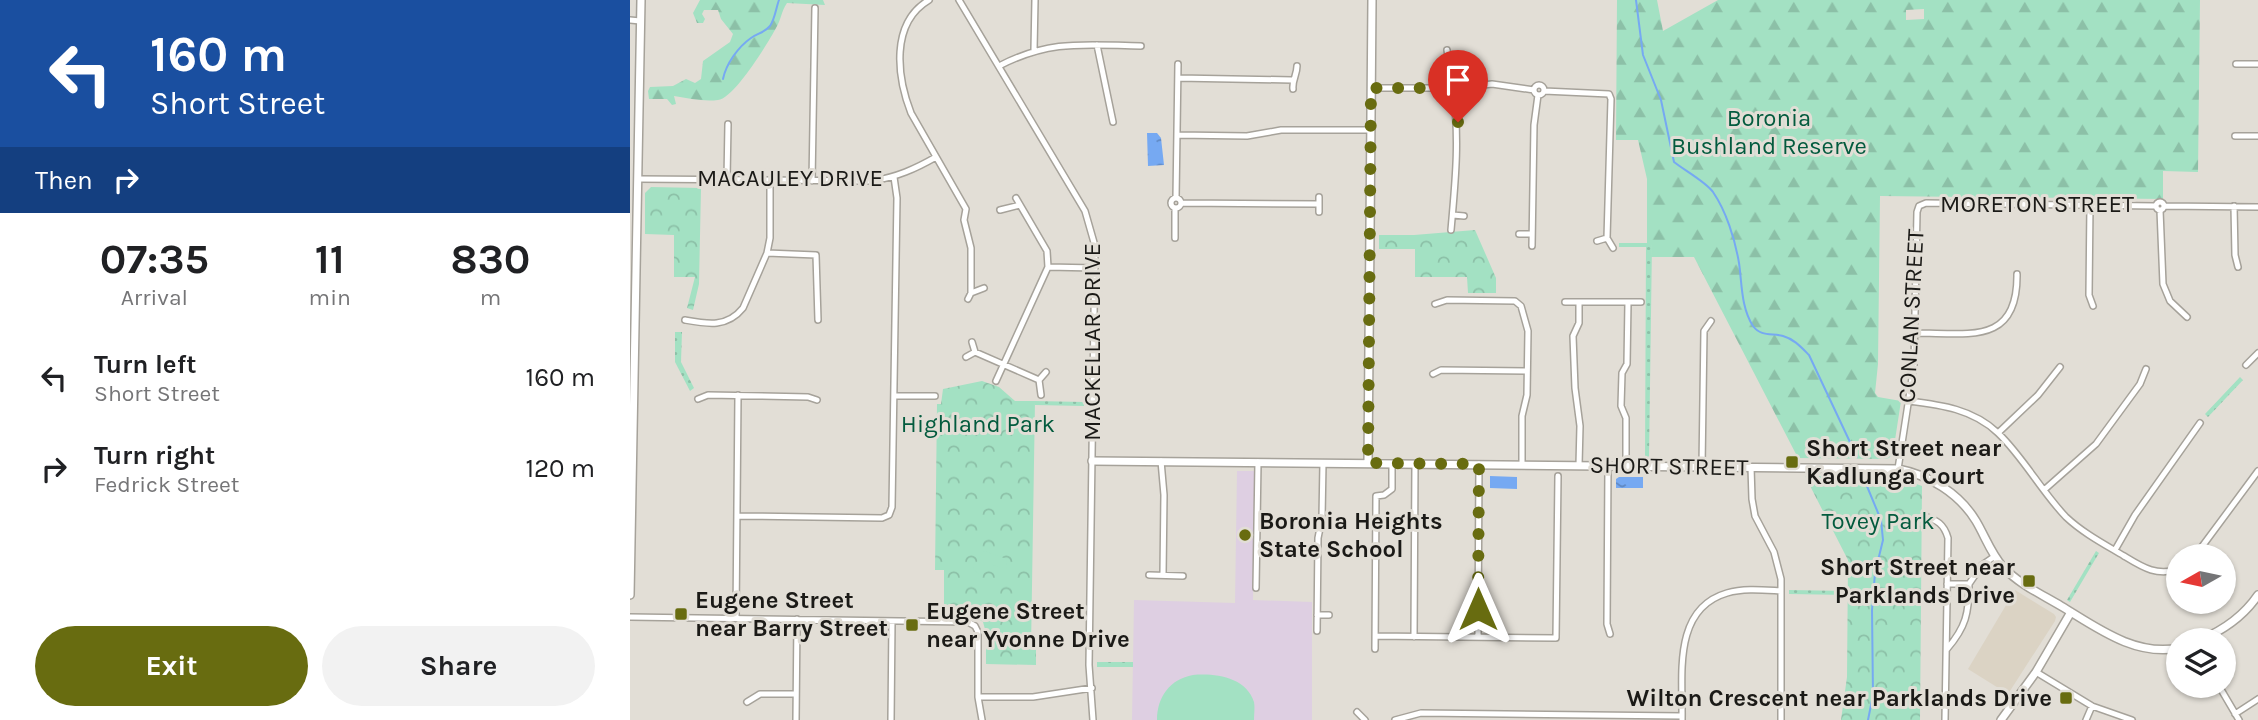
<!DOCTYPE html>
<html lang="en">
<head>
<meta charset="utf-8">
<style>
	body { margin:0; font-family:Karla,sans-serif; background:#f2f2f2; color:#202124; height:100vh; display:flex; flex-direction:column; font-size:26px; white-space:nowrap }
	* { box-sizing:border-box; margin:0 }
	p { font-size:23px; color:#757577 }
	.icon { flex:none; width:38px; height:38px; fill:none; stroke:currentColor; stroke-width:2; stroke-linecap:round; stroke-linejoin:round }
	.map { position:relative; flex:1; overflow:hidden }
	.drawer { display:flex; flex-direction:column; background:#fff; width:630px }
	.drawer>* { flex:none }
	.banner { background:#1a4fa0; color:#fff; overflow:hidden }
	.needle { width:46px; rotate:261deg }
	.buttons { position:absolute; left:1536px; top:544px; display:grid; gap:14px }
	.buttons a { display:grid; place-items:center; width:70px; height:70px; border-radius:50%; background:#fff; box-shadow:0 2px 5px #0004; font-size:35px }
	.pin { position:absolute; display:grid; place-items:center; width:60px; height:60px; color:#fff; margin:-72px -30px; border-radius:50% 50% 50% 0; rotate:-45deg; box-shadow:0 0 7px #0007 }
	.pin .icon { rotate:45deg }
	.me { position:absolute; width:77px; margin:-38px; rotate:0deg; stroke-linejoin:round; filter:drop-shadow(0 0 5px #0008) }
	.turn { display:flex; align-items:center; gap:24px; height:147px; padding:0 35px; font-size:32px }
	.turn .icon { width:91px; height:91px; stroke-width:2.5 }
	.turn b { display:block; font-size:49px; line-height:60px }
	.then { display:flex; align-items:center; height:66px; padding:0 35px; background:#0003; gap:14px; font-size:26px }
	.eta { display:flex; justify-content:space-evenly; align-items:center; height:119px; text-align:center }
	.eta b { font-size:42px; font-weight:700; line-height:49px }
	.button { display:flex; gap:14px; margin-top:auto; padding:14px 35px }
	.button a { flex:1; height:80px; border-radius:42px; background:#686c10; color:#fff; font-size:28px; font-weight:700; line-height:80px; text-align:center }
	.button a+a { background:#f2f2f2; color:#202124 }
	ul { padding:0; list-style:none }
	li { display:flex; align-items:center; gap:21px; height:91px; padding:0 35px }
	li div { flex:1 }
	li b { display:block; font-size:26px }
	li em { font-style:normal }
	main { display:flex; flex:1; min-height:0 }
	.map>svg:first-child { display:block }
	.built { fill:#dbd3c4 }
	.education { fill:#decfe2 }
	.grass { fill:url(#grass-dots) }
	.forest { fill:url(#forest-firs); fill-rule:evenodd }
	.park { fill:url(#park-crowns) }
	.pitch { fill:#a3e1c3 }
	.water { fill:url(#water-ripples) }
	.lines { fill:none; stroke-linecap:round; stroke-linejoin:round }
	.stream { stroke:#76a9f2; stroke-width:2 }
	.minor-casing { stroke:#a6a29a; stroke-width:8 }
	.tertiary-casing { stroke:#a6a29a; stroke-width:10 }
	.minor { stroke:#fff; stroke-width:5 }
	.tertiary { stroke:#fff; stroke-width:7 }
	.route { stroke:#686c10; stroke-width:12; stroke-dasharray:0 21.6 }
	.poi-dot { fill:#686c10; stroke:#e2ded6; stroke-width:2.5 }
	.labels { text-anchor:middle; dominant-baseline:central; stroke-width:6; stroke-linejoin:round; paint-order:stroke }
	.park-label { font-size:24px; fill:#035b3e; stroke:#e2ded6 }
	.street-label { font-size:24px; fill:#1b1a17; stroke:#e2ded6 }
	.poi-label { font-size:24px; font-weight:bold; fill:#1b1a17; stroke:#e2ded6; text-anchor:start }
</style>
</head>
<body>
<main>
<section class="drawer">
<div class="banner">
<div class="turn"><svg class="icon" aria-label="left" viewBox="0 0 24 24"><path d="M17 20v-9H6M10 6l-5 5 5 5"/></svg><div><b>160 m</b>Short Street</div></div>
<div class="then">Then<svg class="icon" aria-label="right" viewBox="0 0 24 24"><path d="M7 20v-9h11M14 6l5 5-5 5"/></svg></div>
</div>
<div class="eta">
<div><b>07:35</b><p>Arrival</p></div>
<div><b>11</b><p>min</p></div>
<div><b>830</b><p>m</p></div>
</div>
<ul>
<li><svg class="icon" aria-label="left" viewBox="0 0 24 24"><path d="M17 20v-9H6M10 6l-5 5 5 5"/></svg><div><b>Turn left</b><p>Short Street</p></div><em>160 m</em></li>
<li><svg class="icon" aria-label="right" viewBox="0 0 24 24"><path d="M7 20v-9h11M14 6l5 5-5 5"/></svg><div><b>Turn right</b><p>Fedrick Street</p></div><em>120 m</em></li>
</ul>
<div class="button"><a>Exit</a><a>Share</a></div>
</section>
<div class="map">
<svg width="1628" height="720" viewBox="0 0 1628 720">
	<defs>
		<pattern id="grass-dots" width="8" height="8" patternUnits="userSpaceOnUse" patternTransform="scale(1.75)"><rect width="8" height="8" fill="#a3e1c3"/><path d="M2 2h.1M6 6h.1" fill="none" stroke="#8cc0a7" stroke-width="1.8" stroke-linecap="round"/></pattern>
		<pattern id="forest-firs" width="22" height="20" patternUnits="userSpaceOnUse" patternTransform="scale(1.75)"><rect width="22" height="20" fill="#a3e1c3"/><path d="M5 1l3.5 6h-7zM16 11l3.5 6h-7z" fill="#8cc0a7"/></pattern>
		<pattern id="park-crowns" width="20" height="18" patternUnits="userSpaceOnUse" patternTransform="scale(1.75)"><rect width="20" height="18" fill="#a3e1c3"/><path d="M2 6a3 3 0 1 1 6 0M12 15a3 3 0 1 1 6 0" fill="none" stroke="#8cc0a7"/></pattern>
		<pattern id="water-ripples" width="26" height="14" patternUnits="userSpaceOnUse" patternTransform="scale(1.75)"><rect width="26" height="14" fill="#76a9f2"/><path d="M2 4q2-2 4 0t4 0M15 11q2-2 4 0t4 0" fill="none" stroke="#6089c3"/></pattern>
	</defs>
	<rect width="100%" height="100%" fill="#e2ded6"/>
	<path class="built" d="M1385 590 1424 614 1426 617 1425 621 1378 694 1338 669Z"/>
	<path class="education" d="M607 471H625L623 600 682 602V720H502L504 600 605 603Z"/>
	<path class="grass" d="M989 243H1022L1019 458H1015L1016 247H989Z
		M45 332H52L51 362 64 388 60 391 45 362Z
		M1610 377 1613 380 1578 417 1575 414Z
		M405 401 454 402V406L405 405Z
		M1466 551 1469 553 1440 602 1437 600Z
		M1159 590 1218 591V595L1159 594Z
		M467 662H503V667H467Z"/>
	<path class="forest" d="M70 0H193L195 5 157 3C151 12 151 20 146 28 138 43 104 99 88 100 73 102 59 98 44 96L46 104 42 105 37 99H19L18 91 20 87 43 86 56 79 65 83 71 79 73 61 100 42 103 34 91 19 88 10H74L72 14 75 19 73 23H67L63 13Z
		M987 0H1027L1033 31 1088 0H1570L1568 172 1533 171V199L1250 196 1248 364 1245 393 1248 397 1271 401 1263 453 1259 458 1255 459 1168 458 1064 257H1021L1022 243H1017V179L1008 140H986ZM1294 9V19L1276 20V10Z"/>
	<path class="park" d="M21 187 71 188 69 284 63 310 57 308 65 277H44V235L15 234V193Z
		M845 230 866 278V293H838L837 277H785V249H749V235H784Z
		M352 381 369 387 385 401H405L401 648 406 649V665L356 664V633L353 622 339 613 314 612V570H305L307 404H311L313 389Z
		M1175 476C1215 476 1255 471 1292 486L1290 720H1211L1217 677 1218 560Z"/>
	<path class="pitch" d="M354 551 377 559 376 569 360 564 349 575 343 568Z
		M563 675C585 673 616 677 624 702 625 707 624 715 624 720H527C527 697 540 679 563 675Z"/>
	<path class="water" d="M517 133H527L531 138 534 165 518 166Z
		M860 476 887 477V489L860 488Z
		M989 477H1013V488H986V479Z"/>
	<g class="lines">
		<path class="stream" d="M1006 0 1013 55 1031 100 1044 162C1054 170 1076 182 1083 192 1096 211 1105 239 1109 263 1112 283 1111 308 1123 326 1131 337 1142 333 1153 336 1164 339 1171 347 1179 355L1227 457
			M93 79C96 64 108 47 121 38 128 33 134 33 140 26 145 19 146 8 149 0
			M1234 479 1251 520 1253 540 1245 573 1242 610 1243 695 1238 720"/>
		<defs>
			<path id="minor" d="M299 0C260 23 267 77 281 113L336 209 334 220 341 248V293
				M329 0 455 211 465 246 459 665 463 720
				M0 20 10 21
				M467 45 483 122
				M404 50 405 0
				M817 50 822 83
				M1606 64H1628
				M369 66C421 39 455 45 511 46
				M548 78 662 80
				M904 90a5 5 0 1 1 10 0a5 5 0 1 1-10 0Z
				M741 88H818
				M828 88 862 84 904 90
				M663 89C662 80 667 75 667 66
				M914 91 979 94 981 99 977 238
				M547 135 617 136 651 130H741
				M1605 136H1628
				M9 179 242 181C267 177 285 169 306 157
				M97 179 98 124
				M182 181 185 8
				M546 198 548 64
				M541 203a5 5 0 1 1 10 0a5 5 0 1 1-10 0Z
				M1526 206a4 4 0 1 1 8 0a4 4 0 1 1-8 0Z
				M551 203 689 204
				M1460 205 1459 295 1463 306
				M1534 206 1628 207
				M1604 206 1605 255 1608 267
				M370 210 390 205
				M1530 210 1533 284 1540 301 1557 317
				M689 212V197
				M823 215 834 216
				M821 230C825 184 830 139 823 93
				M889 234H901
				M545 238V208
				M967 241 977 238 983 248
				M902 246 904 125 908 95
				M137 253 186 255 188 320
				M418 267 465 268
				M338 299 341 293 354 288
				M935 302H949
				M998 302H1011
				M805 304 817 300 885 301 891 306 898 331 897 395 892 416V464
				M55 320C77 324 97 328 113 308L137 253 140 238V180
				M1285 333C1338 333 1388 346 1387 274
				M345 352 409 380
				M336 357 345 352 342 342
				M1616 365 1628 353
				M803 374 811 370 897 371
				M366 381 418 267 417 251 386 198
				M411 395 409 380 416 372
				M265 396H305
				M68 399 78 395 178 397 187 400
				M1279 401C1311 405 1343 409 1368 433 1394 458 1411 491 1436 517 1453 533 1474 544 1494 556 1512 567 1527 577 1549 569
				M1368 433 1408 395 1430 367
				M531 461 534 495 533 575
				M949 465 950 426 945 388 943 336 949 323V302H998L997 364 992 373 991 406 996 418V466
				M978 466 977 624 980 634
				M1072 466 1074 331 1081 321
				M1121 467 1122 499 1125 516 1144 552 1151 579V720
				M1268 469 1284 365 1287 212 1289 206 1296 203 1526 206
				M1414 490 1466 444 1510 384 1516 369
				M108 516 252 518 259 515 262 507 267 198 264 177
				M1294 516C1307 520 1314 524 1318 538L1315 720
				M1485 550 1505 515 1570 423
				M1565 556 1628 471
				M519 575 553 576
				M1317 584H1339L1352 565 1365 556
				M626 588 628 462
				M687 615H699
				M0 617 338 622 345 626 348 632V697L352 720
				M106 618 108 395
				M687 631 688 538 692 518 693 463
				M745 636 926 638 928 476
				M784 637 785 464
				M848 637 849 464
				M745 649 746 496 754 495 762 489V464
				M1317 649C1336 627 1339 613 1339 584
				M1406 672 1462 706 1502 720
				M1589 686 1609 720
				M348 697H403L462 688
				M117 702 130 694H166
				M727 712 735 720
				M1605 714 1628 699
				M166 720 167 619
				M261 720 262 621
				M765 720 791 713 1052 716
				M1052 720C1053 676 1042 609 1097 593 1114 588 1133 590 1151 591
				M1456 720 1462 706"/>
			<path id="tertiary" d="M462 461 1268 469C1299 475 1329 493 1346 521 1355 536 1361 554 1373 567 1389 584 1411 594 1431 606 1466 627 1505 657 1549 648
				M738 463 742 0
				M0 595 11 0
				M1570 640C1594 630 1613 617 1628 595
				M1371 720 1406 672 1441 612"/>
		</defs>
		<use href="#minor" class="minor-casing"/>
		<use href="#tertiary" class="tertiary-casing"/>
		<use href="#minor" class="minor"/>
		<use href="#tertiary" class="tertiary"/>
	</g>
	<g class="lines">
		<path class="route" d="M828 122 823 93 818 88H741L738 463 849 464 848 609"/>
	</g>
	<g class="poi-dot">
		<rect x="1155" y="455" width="14" height="14" rx="3.5"/>
		<circle cx="615" cy="535" r="7"/>
		<rect x="1392" y="574" width="14" height="14" rx="3.5"/>
		<rect x="44" y="607" width="14" height="14" rx="3.5"/>
		<rect x="275" y="618" width="14" height="14" rx="3.5"/>
		<rect x="1429" y="691" width="14" height="14" rx="3.5"/>
	</g>
	<g class="labels">
		<g class="park-label">
			<text x="1139" y="118">Boronia<tspan x="1139" dy="28">Bushland Reserve</tspan></text>
			<text x="348" y="424">Highland Park</text>
			<text x="1248" y="521">Tovey Park</text>
		</g>
		<g class="street-label">
			<text x="160" y="178">MACAULEY DRIVE</text>
			<text x="1407" y="204">MORETON STREET</text>
			<text transform="translate(1281 316) rotate(-87)">CONLAN STREET</text>
			<text transform="translate(462 342) rotate(-90)">MACKELLAR DRIVE</text>
			<text transform="translate(1039 466) rotate(1)">SHORT STREET</text>
		</g>
		<g class="poi-label">
			<text x="1176" y="448">Short Street near<tspan x="1176" dy="28">Kadlunga Court</tspan></text>
			<text x="629" y="521">Boronia Heights<tspan x="629" dy="28">State School</tspan></text>
			<text x="1385" y="567" text-anchor="end">Short Street near<tspan x="1385" dy="28">Parklands Drive</tspan></text>
			<text x="65" y="600">Eugene Street<tspan x="65" dy="28">near Barry Street</tspan></text>
			<text x="296" y="611">Eugene Street<tspan x="296" dy="28">near Yvonne Drive</tspan></text>
			<text x="1422" y="698" text-anchor="end">Wilton Crescent near Parklands Drive</text>
		</g>
	</g>
</svg>
<div class="buttons">
<a><svg class="needle" viewBox="-14 -14 28 28"><path d="M0-13l5 13h-10z" fill="#e53935"/><path d="M0 13l5-13h-10z" fill="#757577"/></svg></a>
<a><svg class="icon" aria-label="layers" viewBox="0 0 24 24"><path d="M12 4l9 5-9 5-9-5zM3 14l9 5 9-5"/></svg></a>
</div>
<div class="pin" style="left:828px;top:122px;background:#d93025"><svg class="icon" aria-label="arrive" viewBox="0 0 24 24"><path d="M6 21V4h12l-3 4 3 4H6"/></svg></div>
<svg class="me" style="left:848px;top:609px" viewBox="-20 -20 40 40"><path d="M0-17L14 15 0 8-14 15z" fill="#686c10" stroke="#fff" stroke-width="4"/></svg>
</div>
</main>
</body>
</html>
